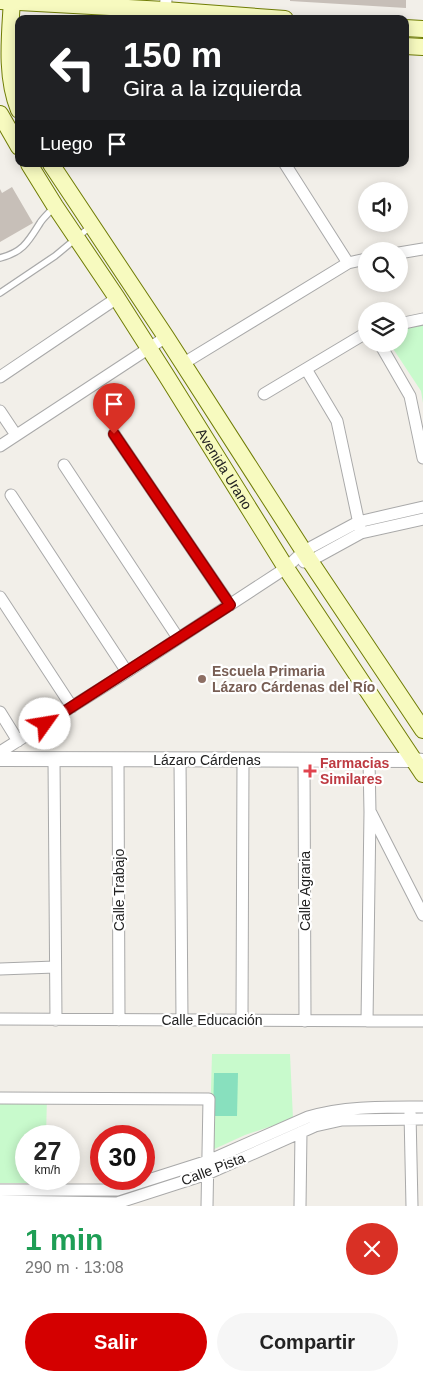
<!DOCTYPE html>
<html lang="es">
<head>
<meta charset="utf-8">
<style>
	body { margin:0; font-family:Arial,sans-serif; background:#f6f6f6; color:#222; height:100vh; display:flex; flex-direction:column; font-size:19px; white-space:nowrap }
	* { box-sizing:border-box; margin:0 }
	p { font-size:16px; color:#767676 }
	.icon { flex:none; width:28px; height:28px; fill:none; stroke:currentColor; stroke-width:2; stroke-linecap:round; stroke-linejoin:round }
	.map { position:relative; height:1206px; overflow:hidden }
	.drawer { display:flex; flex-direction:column; background:#fff; flex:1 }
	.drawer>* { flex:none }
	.guide { position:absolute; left:15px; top:15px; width:394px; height:152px; border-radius:10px; box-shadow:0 2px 12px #0003; background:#202124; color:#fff; overflow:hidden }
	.fabs { position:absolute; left:358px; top:182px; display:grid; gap:10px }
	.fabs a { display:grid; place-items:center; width:50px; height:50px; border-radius:50%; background:#fff; box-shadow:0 2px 12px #0003; font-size:25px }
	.speed { position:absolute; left:15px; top:1125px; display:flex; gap:10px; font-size:25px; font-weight:700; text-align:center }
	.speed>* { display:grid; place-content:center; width:65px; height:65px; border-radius:50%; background:#fff; box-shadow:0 2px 12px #0003; line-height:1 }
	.speed small { font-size:12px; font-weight:400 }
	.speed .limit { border:8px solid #d22; background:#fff; color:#111 }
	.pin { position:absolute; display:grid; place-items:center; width:42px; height:42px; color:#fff; margin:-51px -21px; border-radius:50% 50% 50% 0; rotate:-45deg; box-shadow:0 0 5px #0007 }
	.pin .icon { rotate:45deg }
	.me { position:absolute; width:55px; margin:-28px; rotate:58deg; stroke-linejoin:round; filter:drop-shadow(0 0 4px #0008) }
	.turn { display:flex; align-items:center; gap:18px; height:105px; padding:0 25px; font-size:22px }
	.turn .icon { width:65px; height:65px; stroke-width:2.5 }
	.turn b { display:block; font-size:35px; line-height:42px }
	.then { display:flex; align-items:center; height:48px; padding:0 25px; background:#0003; gap:10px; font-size:19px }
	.round { display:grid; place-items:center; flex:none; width:52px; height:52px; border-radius:26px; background:#f6f6f6 }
	.headline { display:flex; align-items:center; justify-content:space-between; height:85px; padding:0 25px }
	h1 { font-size:30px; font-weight:700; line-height:38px; color:#1e9e55 }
	.cta { display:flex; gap:10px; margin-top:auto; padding:10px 25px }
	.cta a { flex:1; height:58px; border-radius:30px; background:#d40000; color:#fff; font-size:20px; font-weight:700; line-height:58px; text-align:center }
	.cta a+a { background:#f6f6f6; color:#222 }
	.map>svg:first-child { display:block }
	.park { fill:#c8facc }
	.pitch { fill:#88e0be }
	.building { fill:#c7bfb8 }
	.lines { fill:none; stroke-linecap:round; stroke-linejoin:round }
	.service-casing { stroke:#a9a9a9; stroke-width:8 }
	.minor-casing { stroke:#a9a9a9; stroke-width:13 }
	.tertiary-casing { stroke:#a9a9a9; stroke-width:16 }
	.secondary-casing { stroke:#707d05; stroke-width:18 }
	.service { stroke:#fff; stroke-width:5.5 }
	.minor { stroke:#fff; stroke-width:11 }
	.tertiary { stroke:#fff; stroke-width:14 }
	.secondary { stroke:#f7fabf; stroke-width:16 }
	.route-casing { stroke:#8a0000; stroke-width:12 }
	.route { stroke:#d40000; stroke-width:9 }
	.education-dot { fill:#8d6e63; stroke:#fff; stroke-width:2 }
	.health-dot { fill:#e0444e; stroke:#fff; stroke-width:2 }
	.labels { text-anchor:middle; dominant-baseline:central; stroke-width:4.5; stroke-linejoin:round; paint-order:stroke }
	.street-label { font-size:14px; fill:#222; stroke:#fff }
	.education-label { font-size:14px; font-weight:bold; fill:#785e54; stroke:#fff; text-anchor:start }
	.health-label { font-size:14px; font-weight:bold; fill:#be3a42; stroke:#fff; text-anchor:start }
</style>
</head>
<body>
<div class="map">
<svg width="423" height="1206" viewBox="0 0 423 1206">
	<rect width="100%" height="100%" fill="#f2efe9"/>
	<path class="park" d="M423 325V403L421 391 390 344H399V330Z
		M212 1054H290L293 1119 245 1135 210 1151V1124Z
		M0 1096 47 1097 46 1136H26V1179H45V1183H0Z"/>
	<path class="pitch" d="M214 1073H238L237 1116H213Z"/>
	<path class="building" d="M290 0H406V8L290 1Z
		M12 187 33 223 0 242V189L2 193Z"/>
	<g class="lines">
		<defs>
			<path id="service" d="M0 258C23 252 28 242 40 223 43 218 49 213 53 208
				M0 293 55 256 91 226"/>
			<path id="minor" d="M164 19 166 0
				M285 164 348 263
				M399 253 423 249
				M399 324 423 319
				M380 344 410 396 423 458
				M184 363 348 263 366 259
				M306 369 337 421 361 533
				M0 377 117 298
				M264 394 366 333
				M0 411 16 435
				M114 434 230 605
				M0 446 166 337
				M64 465 178 638
				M11 495 127 672
				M304 562 310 561 361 533 423 519
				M0 597 72 707
				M0 712 18 741
				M0 752 127 672 286 568 304 551 358 522 423 507
				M54 759 56 1020
				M118 759 119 1020
				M180 760 182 1020
				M304 760 305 1021
				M371 813 423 915
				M0 969 55 967
				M0 1019 423 1021
				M242 1020 243 760
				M367 1021 370 812 369 760
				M0 1098 209 1099 207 1206
				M410 1113 412 1206
				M0 1190H117L208 1161 308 1117C345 1106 384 1107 423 1107
				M0 1201 117 1203 207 1174 315 1126 342 1120 423 1119
				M300 1206 301 1132"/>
			<path id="tertiary" d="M0 759 414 760 422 761"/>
			<g id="secondary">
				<path d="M12 0C10 35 5 76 19 110"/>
				<path d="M0 1 165 10 285 19"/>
				<path d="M405 28 423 29"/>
				<path d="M405 46 423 47"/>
				<path d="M0 114 19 147"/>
				<path id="s1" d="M29 164 55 206 117 298 166 375 286 568 423 774"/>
				<path d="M51 164 166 337 310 561 423 730"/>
			</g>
		</defs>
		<use href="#service" class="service-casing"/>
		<use href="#minor" class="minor-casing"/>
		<use href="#tertiary" class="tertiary-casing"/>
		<use href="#secondary" class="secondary-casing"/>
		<use href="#service" class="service"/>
		<use href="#minor" class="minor"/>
		<use href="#tertiary" class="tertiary"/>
		<use href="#secondary" class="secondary"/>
	</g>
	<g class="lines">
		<defs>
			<path id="route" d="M45 724 230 605 114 434"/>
		</defs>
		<use href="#route" class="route-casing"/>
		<use href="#route" class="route"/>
	</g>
	<circle class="education-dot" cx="202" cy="679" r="5"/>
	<path class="health-dot" d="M307.5 763.5h5v5h5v5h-5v5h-5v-5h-5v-5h5z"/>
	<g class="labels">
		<g class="street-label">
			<text stroke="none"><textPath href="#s1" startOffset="362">Avenida Urano</textPath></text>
			<text x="207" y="760">Lázaro Cárdenas</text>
			<text transform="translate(119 890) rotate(-90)">Calle Trabajo</text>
			<text transform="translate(305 891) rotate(-90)">Calle Agraria</text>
			<text x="212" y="1020">Calle Educación</text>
			<text transform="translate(213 1169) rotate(-21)">Calle Pista</text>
		</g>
		<g class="education-label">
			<text x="212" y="671">Escuela Primaria<tspan x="212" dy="16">Lázaro Cárdenas del Río</tspan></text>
		</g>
		<g class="health-label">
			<text x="320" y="763">Farmacias<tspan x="320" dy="16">Similares</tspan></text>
		</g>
	</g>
</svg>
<div class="fabs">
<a><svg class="icon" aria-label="sound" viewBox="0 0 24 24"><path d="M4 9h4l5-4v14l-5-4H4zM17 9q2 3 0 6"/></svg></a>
<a><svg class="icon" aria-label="search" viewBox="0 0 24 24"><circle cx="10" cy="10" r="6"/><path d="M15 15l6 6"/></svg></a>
<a><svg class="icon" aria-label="layers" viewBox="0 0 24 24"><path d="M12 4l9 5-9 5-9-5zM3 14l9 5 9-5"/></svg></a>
</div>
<div class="speed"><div>27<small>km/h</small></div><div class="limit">30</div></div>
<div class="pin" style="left:114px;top:434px;background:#d93025"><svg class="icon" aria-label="arrive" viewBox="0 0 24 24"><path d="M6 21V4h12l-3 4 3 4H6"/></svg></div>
<svg class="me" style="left:45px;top:724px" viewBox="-20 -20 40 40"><circle r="19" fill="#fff"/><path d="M0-13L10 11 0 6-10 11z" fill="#d40000"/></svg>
<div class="guide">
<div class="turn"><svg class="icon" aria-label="left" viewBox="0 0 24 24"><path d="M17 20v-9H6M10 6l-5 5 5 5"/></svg><div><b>150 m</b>Gira a la izquierda</div></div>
<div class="then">Luego<svg class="icon" aria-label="arrive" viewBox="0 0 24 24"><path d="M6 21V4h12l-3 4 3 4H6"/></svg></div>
</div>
</div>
<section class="drawer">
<div class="headline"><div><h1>1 min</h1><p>290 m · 13:08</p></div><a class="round" style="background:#d93025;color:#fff"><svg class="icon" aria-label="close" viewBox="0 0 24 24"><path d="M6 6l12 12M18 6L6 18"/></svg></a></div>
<div class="cta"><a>Salir</a><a>Compartir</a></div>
</section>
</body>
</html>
